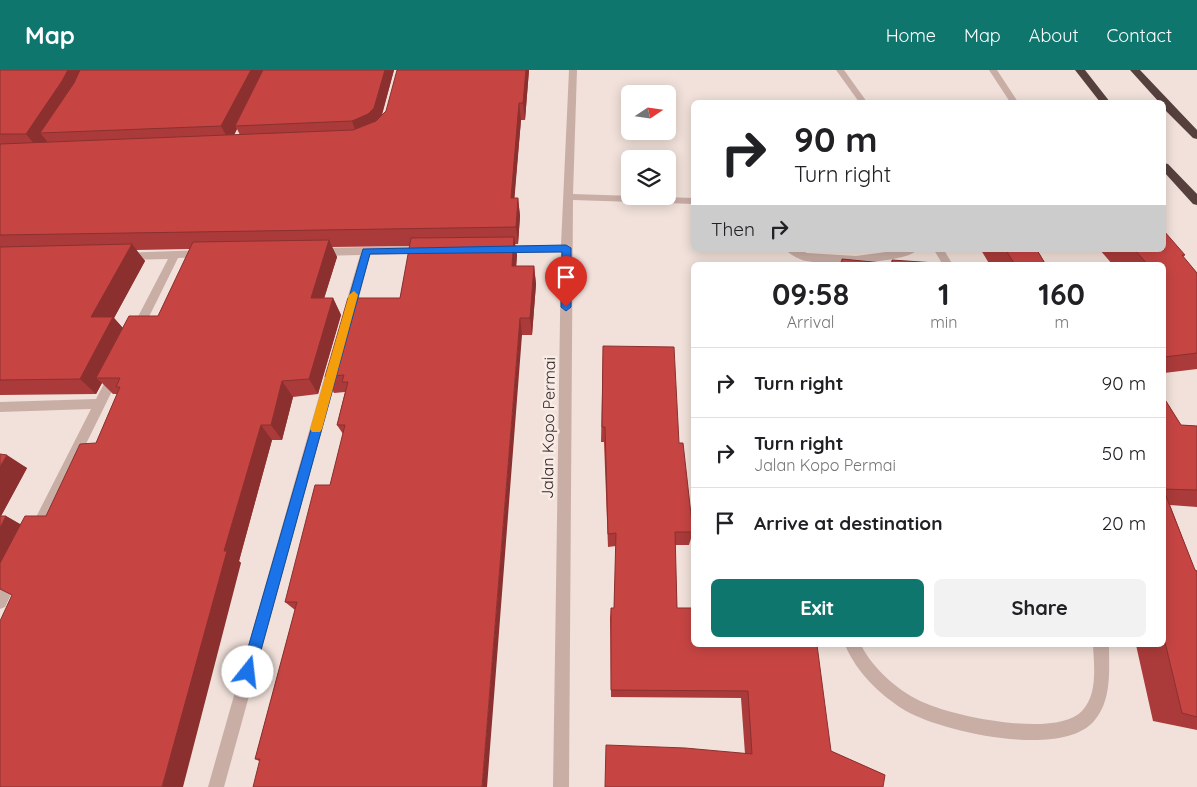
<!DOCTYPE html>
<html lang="en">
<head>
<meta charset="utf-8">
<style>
	body { margin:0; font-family:Quicksand,sans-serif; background:#f2f2f2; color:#202124; height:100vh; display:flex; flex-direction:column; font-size:19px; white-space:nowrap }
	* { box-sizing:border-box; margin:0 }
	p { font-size:16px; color:#757577 }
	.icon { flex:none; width:28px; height:28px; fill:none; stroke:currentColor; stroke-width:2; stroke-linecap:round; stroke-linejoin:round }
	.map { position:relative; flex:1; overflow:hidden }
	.side { position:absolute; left:691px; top:192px; width:475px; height:385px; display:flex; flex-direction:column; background:#fff; border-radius:8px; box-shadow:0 2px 12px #0003 }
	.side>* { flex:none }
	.banner { position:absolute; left:691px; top:30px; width:475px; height:152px; border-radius:8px; box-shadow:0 2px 12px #0003; background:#fff; color:#202124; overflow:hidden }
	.needle { width:32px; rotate:77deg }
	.tools { position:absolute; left:621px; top:15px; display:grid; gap:10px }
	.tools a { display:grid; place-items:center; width:55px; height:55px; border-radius:8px; background:#fff; box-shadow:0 2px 12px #0003; font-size:25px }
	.pin { position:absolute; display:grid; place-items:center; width:42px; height:42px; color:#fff; margin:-51px -21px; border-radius:50% 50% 50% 0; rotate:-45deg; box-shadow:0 0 5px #0007 }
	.pin .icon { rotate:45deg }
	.me { position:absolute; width:55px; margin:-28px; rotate:16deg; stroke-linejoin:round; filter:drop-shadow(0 0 4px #0008) }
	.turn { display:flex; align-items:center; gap:18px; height:105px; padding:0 20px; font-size:22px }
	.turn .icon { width:65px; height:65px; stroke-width:2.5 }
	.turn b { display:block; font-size:35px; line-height:42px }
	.then { display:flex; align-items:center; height:48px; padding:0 20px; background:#0003; gap:10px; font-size:19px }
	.eta { display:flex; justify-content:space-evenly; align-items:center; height:85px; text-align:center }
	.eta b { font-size:30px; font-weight:700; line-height:35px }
	.cta { display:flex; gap:10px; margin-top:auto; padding:10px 20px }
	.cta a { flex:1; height:58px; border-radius:8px; background:#0f766e; color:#fff; font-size:20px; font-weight:700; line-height:58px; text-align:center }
	.cta a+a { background:#f2f2f2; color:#202124 }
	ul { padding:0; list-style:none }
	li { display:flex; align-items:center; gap:15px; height:70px; padding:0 20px; border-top:1px solid #e0e0e0 }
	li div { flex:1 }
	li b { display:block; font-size:19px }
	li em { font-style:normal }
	header { display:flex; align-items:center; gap:30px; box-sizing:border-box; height:70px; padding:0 25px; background:#0f766e; color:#fff }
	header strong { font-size:24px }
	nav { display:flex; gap:28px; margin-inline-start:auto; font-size:18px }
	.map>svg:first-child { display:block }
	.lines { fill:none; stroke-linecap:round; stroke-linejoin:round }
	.street { fill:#c9aea6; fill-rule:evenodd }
	.highway { fill:#56403e; fill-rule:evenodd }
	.wall { fill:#aa3b3a; fill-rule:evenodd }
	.shaded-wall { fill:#8b302f }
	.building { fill:#c64543; stroke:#8b302f }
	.route { fill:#1a73e8; stroke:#114b97 }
	.slow { fill:#f59e0b }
	.labels { text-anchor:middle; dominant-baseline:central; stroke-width:5; stroke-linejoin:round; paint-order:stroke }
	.street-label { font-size:16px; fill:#352827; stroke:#f9ece6 }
</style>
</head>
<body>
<header>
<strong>Map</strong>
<nav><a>Home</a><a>Map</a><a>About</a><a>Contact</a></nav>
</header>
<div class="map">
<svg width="1197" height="717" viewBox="0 0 1197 717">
	<rect width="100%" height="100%" fill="#f1e1da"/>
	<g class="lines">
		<path class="street" d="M569 0H577L573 124 694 128V134L573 130 569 717H553L561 182 499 183 494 179 499 175H561Z
			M836 0H844L867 32H859Z
			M989 0H997L1018 32H1010Z
			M426 176 430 177 431 180 430 183 370 185 355 243 349 247 343 243 360 185 319 186 314 182 319 178Z
			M204 180 208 181 209 184 208 187 178 188 141 263H133L131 260 168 189 124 190 120 189 119 186 120 183Z
			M786 180H800L807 183 856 186 901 180H917C905 194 821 196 802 190 797 188 789 184 786 180Z
			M934 180H944L953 195H943Z
			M333 293 337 295 339 298 224 717H208L327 298 329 295Z
			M114 300 118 302 120 305 41 465 36 467 31 465 29 461 31 457 91 339 0 342V332L96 329 110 302Z
			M13 499 18 501 20 506 5 537 0 539V517L8 501Z
			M845 575H861C873 599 900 623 925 633 956 647 1057 668 1082 641 1098 624 1094 596 1093 575H1109C1109 601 1112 630 1094 651 1062 689 943 662 906 641 880 625 857 603 845 575Z"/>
		<path class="highway" d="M1075 0H1085L1110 32H1100Z
			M1130 0H1140L1197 60V69L1193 68 1164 39V32H1159Z
			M1164 93 1168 94 1197 124V135L1193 134 1164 102Z"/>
	</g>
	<path class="wall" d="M0 0H394L382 45 529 0 525 50H521L514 128H518L520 146 518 174H515L517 185 516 196H534L536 214 532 265H522L259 691 255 689 295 540 285 532 330 415 343 364 337 355 345 322 334 323 325 307 400 228 410 176 332 177 337 187 324 228H333L341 245 318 324 293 327 282 370H272L239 491 241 493 12 525 0 519V384L27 398 1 446H6L20 454 46 446 96 373 117 324H113L102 313 96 324 0 325ZM237 59 240 65H234ZM190 179 158 246 123 258 114 248 145 191 136 180Z
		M981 180H1037L1046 195H990Z
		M1100 180H1164L1185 185 1183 187 1197 203V299L1164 303V195H1113Z
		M842 189 890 194 892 190 950 195H839Z
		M603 276 679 373 693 462 689 475H675L677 538 831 681 885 705 745 684 741 628 611 627 610 548 611 538H614L616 476 608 477 604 372H601Z
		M1164 328 1181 355 1197 356V437L1170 435 1195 500 1197 501V660L1153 651 1136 575H1164Z"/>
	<path class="shaded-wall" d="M68 0H89L40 63 47 71 40 81 26 64Z
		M251 0H268L235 56 237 59 230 73 221 56Z
		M385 0H394L379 55 358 68 352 51Z
		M526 0H529L525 50 523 33Z
		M519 33 521 50 513 146 511 128Z
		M518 128 520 146 518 174 516 157Z
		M514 167 517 185 515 214 512 196Z
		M329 170 337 187 319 245 311 228Z
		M132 174 145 191 114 248 127 263 96 308 102 313 96 324 80 309 91 247Z
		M534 196 536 214 532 265 530 248Z
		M333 228 341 245 318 324 309 309Z
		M520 248 522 265 487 717H482Z
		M282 311 293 327 282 370 271 355Z
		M261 355 272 370 239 491 241 493 183 717H162L224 481Z
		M7 385 27 398 0 448V397Z
		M6 446 28 459 0 514V458Z"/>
	<path class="building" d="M0 0H68L62 11 26 64H0Z
		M80 0H251L221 56 40 63 74 13Z
		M263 0H385L374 38 368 44 352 51 235 56Z
		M397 0H526L523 33H519L511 128H518L516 157 0 165V74L353 60 376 51 386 41Z
		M1164 161 1185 185H1182L1197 203V283L1164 287V195H1148L1135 180H1164Z
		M514 167 512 196H534L530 248H520L482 717H253L260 689H255L297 532H285L315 415H330L345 355H337L348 312H342L344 305 325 307 348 228H400L411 168Z
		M329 170 311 228H333L309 309 282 311 271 355H261L224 481H227L162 717H0V551L12 525 0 519V493L25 446H46L80 374 96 373 120 317H116L120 308H96L129 246H158L193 172Z
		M132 174 91 247H113L80 309 0 310V177Z
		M1006 180H1037L1046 195H1015Z
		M842 189 893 194 892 190 950 194V195H842Z
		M603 276 674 277 679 373H683L693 462H675L677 538H694V575H817L831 681 885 705 883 717H605L606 675 685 678 752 684 748 621 611 620V538H614L616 463 608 464 605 357H602Z
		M1164 328 1181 355 1197 356V420L1164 419Z
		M0 384 7 385 0 397Z
		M1164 421 1195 500 1197 501V647L1182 643 1164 568Z
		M0 446H6L0 458Z"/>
	<path class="route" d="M566 175 571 178V237L566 241 561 237 562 182 370 184 255 602 253 607 248 609 243 607 241 602 363 179Z"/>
	<path class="slow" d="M354 221 358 225 322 359 320 362H312L310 359 349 225Z"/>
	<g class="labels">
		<g class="street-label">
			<text transform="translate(548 358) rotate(-89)">Jalan Kopo Permai</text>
		</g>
	</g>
</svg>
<div class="tools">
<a><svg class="needle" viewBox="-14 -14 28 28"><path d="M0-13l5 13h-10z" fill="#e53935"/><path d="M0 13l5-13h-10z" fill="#757577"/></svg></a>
<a><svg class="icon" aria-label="layers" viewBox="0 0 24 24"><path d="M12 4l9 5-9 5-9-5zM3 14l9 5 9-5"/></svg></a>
</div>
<div class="pin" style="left:566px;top:237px;background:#d93025"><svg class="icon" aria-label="arrive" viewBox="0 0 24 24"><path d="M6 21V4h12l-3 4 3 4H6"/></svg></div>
<svg class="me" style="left:248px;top:602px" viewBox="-20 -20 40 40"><circle r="19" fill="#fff"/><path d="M0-13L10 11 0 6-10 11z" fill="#1a73e8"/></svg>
<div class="banner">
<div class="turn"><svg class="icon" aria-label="right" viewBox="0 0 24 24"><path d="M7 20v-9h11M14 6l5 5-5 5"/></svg><div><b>90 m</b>Turn right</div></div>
<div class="then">Then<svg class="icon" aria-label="right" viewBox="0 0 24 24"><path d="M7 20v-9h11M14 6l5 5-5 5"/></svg></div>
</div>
<section class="side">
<div class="eta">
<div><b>09:58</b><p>Arrival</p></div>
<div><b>1</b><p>min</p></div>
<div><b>160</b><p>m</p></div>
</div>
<ul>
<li><svg class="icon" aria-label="right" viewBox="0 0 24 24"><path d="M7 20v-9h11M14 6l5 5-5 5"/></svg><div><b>Turn right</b></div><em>90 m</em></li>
<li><svg class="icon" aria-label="right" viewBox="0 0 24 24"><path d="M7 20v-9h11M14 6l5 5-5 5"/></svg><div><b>Turn right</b><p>Jalan Kopo Permai</p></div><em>50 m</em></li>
<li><svg class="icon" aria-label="arrive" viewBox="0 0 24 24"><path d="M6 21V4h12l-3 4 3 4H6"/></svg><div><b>Arrive at destination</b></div><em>20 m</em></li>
</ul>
<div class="cta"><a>Exit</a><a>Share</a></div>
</section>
</div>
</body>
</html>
